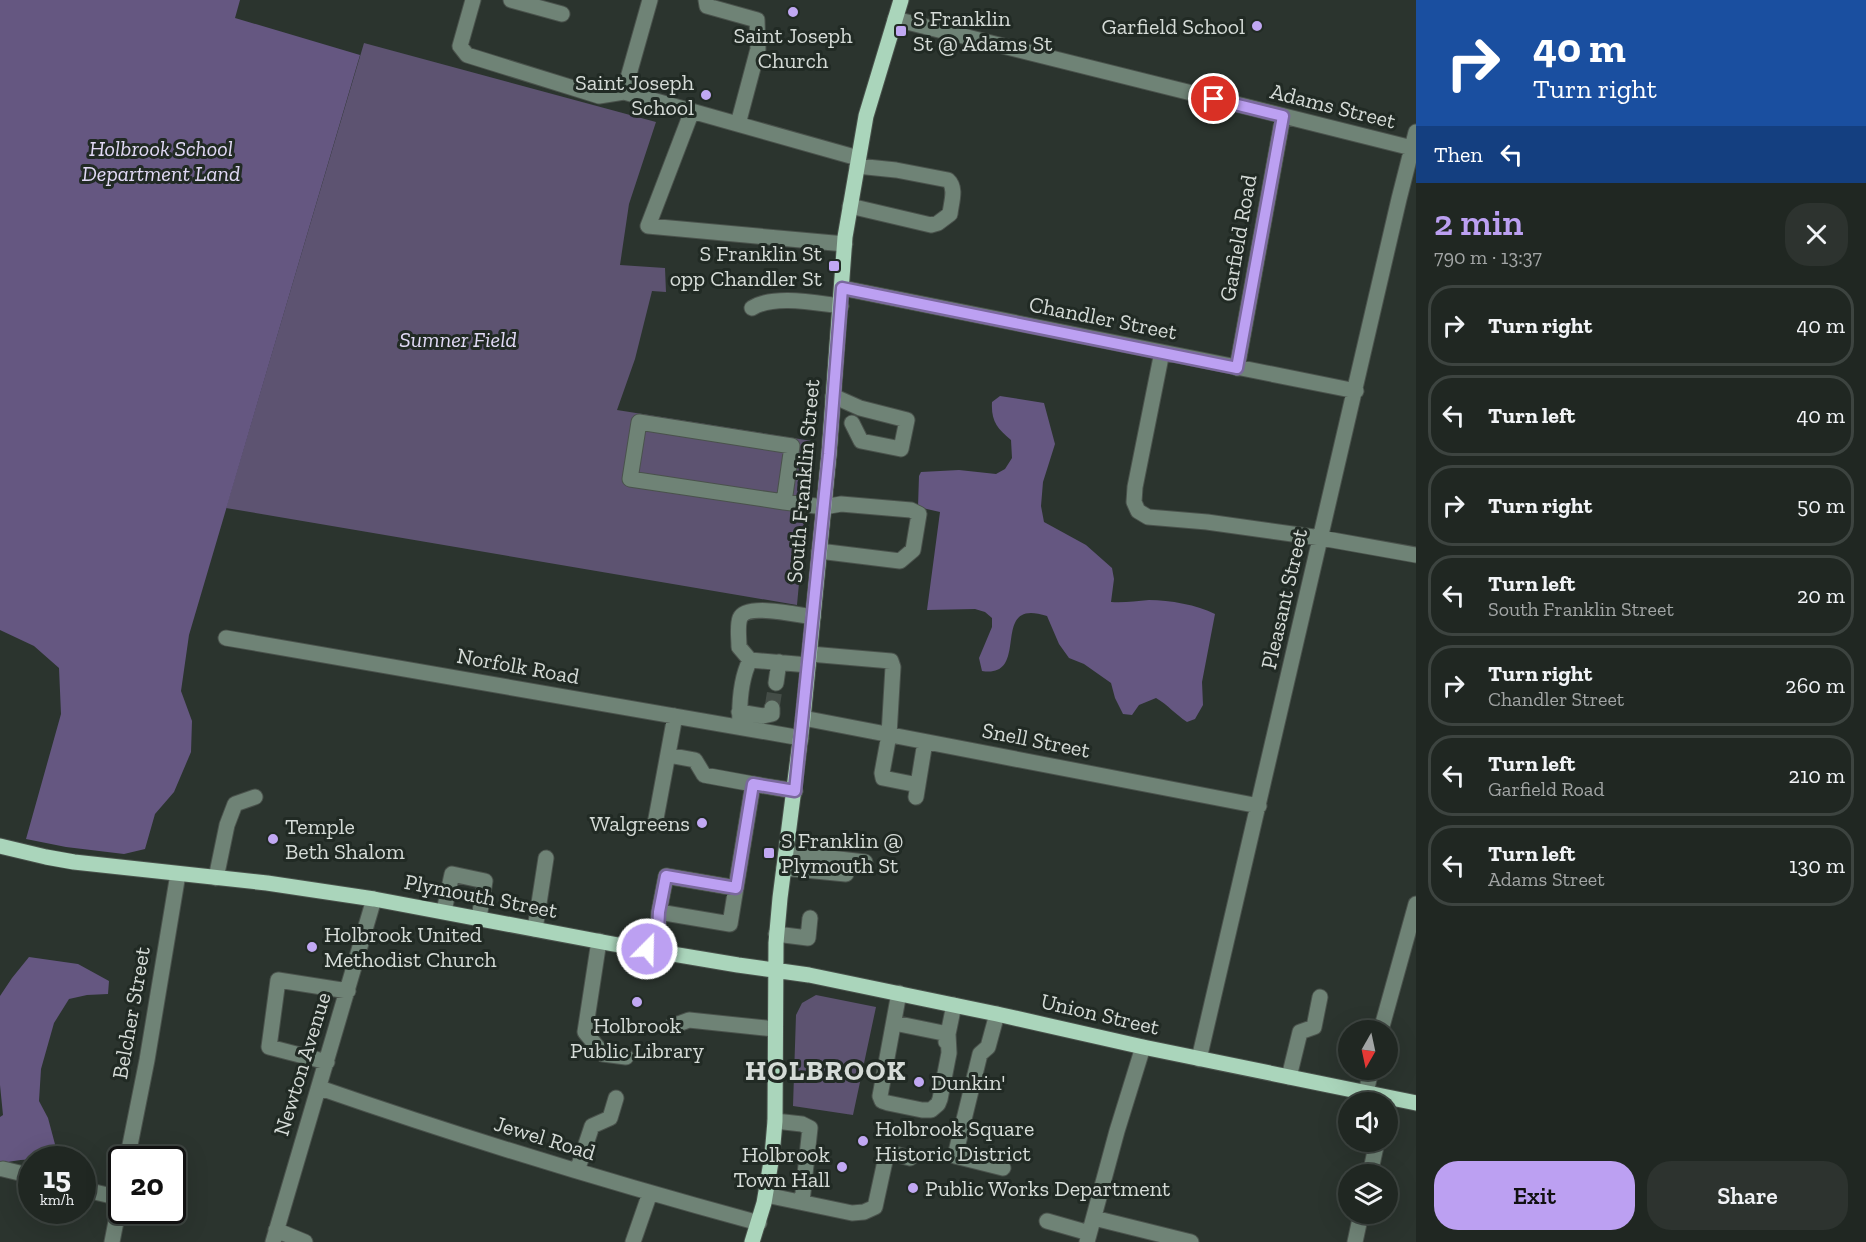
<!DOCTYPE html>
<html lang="en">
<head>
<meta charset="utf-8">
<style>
	body { margin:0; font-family:"Zilla Slab",serif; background:#2d332f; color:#f1f3f6; height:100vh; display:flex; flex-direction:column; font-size:22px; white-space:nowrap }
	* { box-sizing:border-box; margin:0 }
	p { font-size:20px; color:#a2a5a5 }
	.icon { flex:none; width:33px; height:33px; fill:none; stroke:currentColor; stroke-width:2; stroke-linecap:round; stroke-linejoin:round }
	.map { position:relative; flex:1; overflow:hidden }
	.panel { display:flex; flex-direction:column; background:#202722; width:450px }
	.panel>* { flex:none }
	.hud { background:#1a4fa0; color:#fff; overflow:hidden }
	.needle { width:39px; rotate:189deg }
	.fabs { position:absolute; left:1338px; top:1020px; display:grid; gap:12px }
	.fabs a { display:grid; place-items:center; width:60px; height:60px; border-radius:50%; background:#202722; box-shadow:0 6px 24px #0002,0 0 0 2px #3d4440; font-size:30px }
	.speed { position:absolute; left:18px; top:1146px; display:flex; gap:12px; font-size:30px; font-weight:700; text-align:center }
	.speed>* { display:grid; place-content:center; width:78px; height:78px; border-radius:50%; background:#202722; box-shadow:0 6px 24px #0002,0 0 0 2px #3d4440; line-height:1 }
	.speed small { font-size:15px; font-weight:400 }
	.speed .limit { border:3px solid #111; border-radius:9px; background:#fff; color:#111 }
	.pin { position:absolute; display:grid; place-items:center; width:51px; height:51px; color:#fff; margin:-26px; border:3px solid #fff; border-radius:50%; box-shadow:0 2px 6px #0007 }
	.me { position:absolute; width:66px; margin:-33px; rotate:23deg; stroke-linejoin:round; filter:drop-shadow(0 0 4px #0008) }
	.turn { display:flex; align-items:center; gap:21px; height:126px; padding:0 18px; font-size:27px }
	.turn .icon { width:78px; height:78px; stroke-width:2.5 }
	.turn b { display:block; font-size:42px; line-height:51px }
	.then { display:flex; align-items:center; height:57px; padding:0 18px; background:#0003; gap:12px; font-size:22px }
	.round { display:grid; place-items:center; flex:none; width:63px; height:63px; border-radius:24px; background:#2d332f }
	.head { display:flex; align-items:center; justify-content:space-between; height:102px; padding:0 18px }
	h1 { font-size:36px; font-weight:600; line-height:45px; color:#bca0f2 }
	.primary-button { display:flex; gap:12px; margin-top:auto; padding:12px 18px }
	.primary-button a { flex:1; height:69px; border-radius:24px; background:#bca0f2; color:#111; font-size:24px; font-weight:600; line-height:69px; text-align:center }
	.primary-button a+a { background:#2d332f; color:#f1f3f6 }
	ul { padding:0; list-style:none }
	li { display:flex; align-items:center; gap:18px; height:81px; margin:0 12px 9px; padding:0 6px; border:3px solid #3d4440; border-radius:24px }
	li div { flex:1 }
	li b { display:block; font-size:22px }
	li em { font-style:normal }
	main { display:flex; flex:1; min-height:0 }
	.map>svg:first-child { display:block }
	.green { fill:#5d5371 }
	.forest { fill:#655781 }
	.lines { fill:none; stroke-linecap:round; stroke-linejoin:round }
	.minor-tunnel { stroke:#444d47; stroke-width:15; stroke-dasharray:15 8; stroke-linecap:butt }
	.minor-casing { stroke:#4a524c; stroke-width:17 }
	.major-casing { stroke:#4a524c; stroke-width:17 }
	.minor { stroke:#6f8376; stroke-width:15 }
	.major { stroke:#aad5bb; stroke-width:15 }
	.route-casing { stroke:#7a689d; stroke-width:15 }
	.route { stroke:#bca0f2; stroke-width:10 }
	.poi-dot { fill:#c1a8f3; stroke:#212a24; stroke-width:2 }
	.labels { text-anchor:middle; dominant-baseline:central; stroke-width:6; stroke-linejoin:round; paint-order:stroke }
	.poi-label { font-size:22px; fill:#d5dbd7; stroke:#212a24; text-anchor:start }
	.street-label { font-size:22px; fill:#d5dbd7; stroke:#212a24 }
	.park-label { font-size:22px; font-style:italic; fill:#e2daf6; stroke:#212a24 }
	.district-label { font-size:28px; font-weight:bold; letter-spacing:1.5px; fill:#d5dbd7; stroke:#212a24 }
</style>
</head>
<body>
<main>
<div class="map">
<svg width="1416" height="1242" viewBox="0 0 1416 1242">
	<rect width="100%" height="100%" fill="#2b342e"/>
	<path class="green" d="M364 43 656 122 629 204 620 265 665 268 666 292 652 291 635 359 617 410 812 441 797 605 226 508Z
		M816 995 876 1007 853 1115 793 1106 796 1015 802 1003Z"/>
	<path class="forest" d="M0 0H240L235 18 360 55 189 635 181 691 192 721 191 752 174 792 155 814 145 849 124 854 66 847 26 839 61 714 59 668 34 646 0 630Z
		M1000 396 1044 403 1055 444 1043 482 1041 506 1044 522 1086 545 1112 568 1114 579 1111 602C1124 603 1136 601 1149 600 1170 600 1197 605 1215 614L1202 682 1203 705 1195 719 1187 722C1175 714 1168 705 1156 698L1139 705 1132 715 1123 714 1115 698 1111 683 1084 664 1069 658 1059 644 1047 616C987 596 1033 679 982 671L979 658 992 627V618L985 612 975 609 927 610 940 512 918 507 919 476 921 472 959 470 996 474 1005 469 1012 458 1011 440C997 428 991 421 992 402Z
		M29 957 78 964 109 981 108 994 87 995 69 999 54 1023 41 1069 39 1101 48 1118 56 1148 50 1159C37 1159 11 1159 0 1165V1117L3 1115 0 1085V996L12 978Z"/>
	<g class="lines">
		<path class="minor-tunnel" d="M772 708 776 683"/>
		<defs>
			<path id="minor" d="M473 0 460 46 467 55 599 96 624 92
				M511 0 562 14
				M650 0 624 92 858 158
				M706 0 707 6 757 20 758 49 738 124
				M895 19 1412 148
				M692 111 648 226 845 244
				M850 206 931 225 938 223 950 214C951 203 957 188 948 180L896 170 857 166
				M842 288 1356 391
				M752 308C774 294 816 303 841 306
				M1162 352 1135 487 1134 502 1138 511 1148 517 1207 522 1321 538 1416 555
				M1237 368 1283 116
				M833 396 860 408 907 420 901 449 861 441 852 423
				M639 422 792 446 784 502 630 479Z
				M784 502 824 507 841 504 911 510 919 514 913 550 900 561 819 551
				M226 638 801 738
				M810 654 891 661 893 667 889 735 882 773 883 778 918 785
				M750 660 739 647C739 638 737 626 740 618 746 603 799 615 813 617
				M776 683 779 662
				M739 712 763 716 772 714V708
				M803 718 1259 806
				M740 727C739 705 740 680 750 660L808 665
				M668 755 695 760 704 775 753 784
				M916 797 925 742
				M655 824 675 716
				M786 853 865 862
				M784 868 846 874
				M216 878 227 825 235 804 255 797
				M444 911 452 874 485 881 479 918
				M659 912 666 876 736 888
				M535 929 546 858
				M776 934 808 938 810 918
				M599 941 585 1032 603 1054 626 1057
				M648 943C661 932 657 928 659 912L730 924 753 784 795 791
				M899 993 880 1096 882 1101 888 1103 922 1110H931L938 1104 940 1099 949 1053 948 1034 954 1005
				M997 1014 988 1047 980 1054 955 1156 1003 1168
				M894 1023 948 1034 946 1042
				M670 1027 689 1020 775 1029
				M1381 1030 1416 904
				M1199 1059 1399 199 1416 132
				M327 1062 269 1047 278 980 348 991
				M1289 1077 1300 1032 1314 1027 1320 997
				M320 1088C464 1138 611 1183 759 1223
				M1366 1093 1371 1070
				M775 1121 802 1124 810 1128 802 1202
				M127 1160 147 1060 178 874
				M3 1169 32 1176
				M577 1171 592 1126 610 1118 616 1098
				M1370 1174 1377 1142
				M82 1189 120 1198
				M766 1195 852 1213 864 1212 875 1207 887 1152 910 1158
				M1094 1218 1191 1242
				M1047 1221 1089 1233
				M276 1230 305 1242
				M112 1242 122 1191
				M273 1242 374 899
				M633 1242 650 1193
				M1087 1242 1117 1131 1143 1047
				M1355 1242 1361 1214"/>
			<path id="major" d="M0 846 46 857 74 862 267 883 374 899 613 944 738 965 809 975 997 1014 1143 1047 1416 1103
				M752 1242 764 1203 772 1156 775 1121 776 943 780 898 803 718 829 454 845 237 866 116 901 0"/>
		</defs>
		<use href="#minor" class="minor-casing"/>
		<use href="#major" class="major-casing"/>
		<use href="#minor" class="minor"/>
		<use href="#major" class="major"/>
	</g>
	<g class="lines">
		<defs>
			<path id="route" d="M647 949 648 943 657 936 658 931 659 912 666 876 736 888 753 784 795 791 829 454 842 288 1237 368 1283 116 1214 99"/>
		</defs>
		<use href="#route" class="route-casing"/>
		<use href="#route" class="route"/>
	</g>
	<g class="poi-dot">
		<circle cx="793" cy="12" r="6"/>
		<circle cx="1257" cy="26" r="6"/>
		<rect x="895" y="25" width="12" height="12" rx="3"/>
		<circle cx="706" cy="95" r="6"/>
		<rect x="828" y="260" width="12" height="12" rx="3"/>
		<circle cx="702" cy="823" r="6"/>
		<circle cx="273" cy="839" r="6"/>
		<rect x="763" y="847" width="12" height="12" rx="3"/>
		<circle cx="312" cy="947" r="6"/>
		<circle cx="637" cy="1002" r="6"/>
		<circle cx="919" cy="1082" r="6"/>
		<circle cx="863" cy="1141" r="6"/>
		<circle cx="842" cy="1167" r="6"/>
		<circle cx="913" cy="1188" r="6"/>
	</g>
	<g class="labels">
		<g class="poi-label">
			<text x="913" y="18">S Franklin<tspan x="913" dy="25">St @ Adams St</tspan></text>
			<text x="1245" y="26" text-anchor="end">Garfield School</text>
			<text x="793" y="35" text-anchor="middle">Saint Joseph<tspan x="793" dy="25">Church</tspan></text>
			<text x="694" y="82" text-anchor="end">Saint Joseph<tspan x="694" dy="25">School</tspan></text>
			<text x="822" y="253" text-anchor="end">S Franklin St<tspan x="822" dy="25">opp Chandler St</tspan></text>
			<text x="690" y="823" text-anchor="end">Walgreens</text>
			<text x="285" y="826">Temple<tspan x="285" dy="25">Beth Shalom</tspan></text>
			<text x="781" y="840">S Franklin @<tspan x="781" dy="25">Plymouth St</tspan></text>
			<text x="324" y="934">Holbrook United<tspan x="324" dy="25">Methodist Church</tspan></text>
			<text x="637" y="1025" text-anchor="middle">Holbrook<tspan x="637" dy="25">Public Library</tspan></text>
			<text x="931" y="1082">Dunkin'</text>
			<text x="875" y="1128">Holbrook Square<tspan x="875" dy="25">Historic District</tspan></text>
			<text x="830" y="1154" text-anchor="end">Holbrook<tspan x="830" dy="25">Town Hall</tspan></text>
			<text x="925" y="1188">Public Works Department</text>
		</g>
		<g class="street-label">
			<text transform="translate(1333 106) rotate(14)">Adams Street</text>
			<text transform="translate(1238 238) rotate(-80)">Garfield Road</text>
			<text transform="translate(1103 318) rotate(11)">Chandler Street</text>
			<text transform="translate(803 481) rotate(-85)">South Franklin Street</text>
			<text transform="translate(1284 599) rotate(-77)">Pleasant Street</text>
			<text transform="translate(518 666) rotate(10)">Norfolk Road</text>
			<text transform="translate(1036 740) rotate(11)">Snell Street</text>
			<text transform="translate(481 896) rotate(11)">Plymouth Street</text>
			<text transform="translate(131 1013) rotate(-80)">Belcher Street</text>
			<text transform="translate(1100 1014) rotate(13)">Union Street</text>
			<text transform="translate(302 1064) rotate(-73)">Newton Avenue</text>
			<text transform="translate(545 1138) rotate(17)">Jewel Road</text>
		</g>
		<g class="park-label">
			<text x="161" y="148">Holbrook School<tspan x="161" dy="25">Department Land</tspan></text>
			<text x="458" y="339">Sumner Field</text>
		</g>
		<g class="district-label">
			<text x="826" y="1070">HOLBROOK</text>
		</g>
	</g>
</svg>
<div class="fabs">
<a><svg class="needle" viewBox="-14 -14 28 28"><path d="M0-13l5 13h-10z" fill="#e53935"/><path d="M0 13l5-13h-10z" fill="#a2a5a5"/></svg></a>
<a><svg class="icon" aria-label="sound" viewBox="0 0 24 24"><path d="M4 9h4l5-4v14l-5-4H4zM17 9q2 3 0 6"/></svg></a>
<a><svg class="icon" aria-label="layers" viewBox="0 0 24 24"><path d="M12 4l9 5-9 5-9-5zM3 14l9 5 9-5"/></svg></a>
</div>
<div class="speed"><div>15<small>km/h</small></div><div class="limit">20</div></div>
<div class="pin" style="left:1214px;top:99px;background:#d93025"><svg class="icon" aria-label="arrive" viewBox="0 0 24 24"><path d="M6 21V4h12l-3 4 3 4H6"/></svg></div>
<svg class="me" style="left:647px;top:949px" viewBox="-20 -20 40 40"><circle r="17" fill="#bca0f2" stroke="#fff" stroke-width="3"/><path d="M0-11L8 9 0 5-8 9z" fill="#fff"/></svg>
</div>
<section class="panel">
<div class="hud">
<div class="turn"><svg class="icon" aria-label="right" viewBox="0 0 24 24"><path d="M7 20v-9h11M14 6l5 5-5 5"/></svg><div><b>40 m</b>Turn right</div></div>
<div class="then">Then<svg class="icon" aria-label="left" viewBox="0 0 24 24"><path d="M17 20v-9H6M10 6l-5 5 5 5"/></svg></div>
</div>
<div class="head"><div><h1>2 min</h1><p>790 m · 13:37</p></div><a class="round"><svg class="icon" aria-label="close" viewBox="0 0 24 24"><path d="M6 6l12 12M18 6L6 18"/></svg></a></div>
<ul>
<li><svg class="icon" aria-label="right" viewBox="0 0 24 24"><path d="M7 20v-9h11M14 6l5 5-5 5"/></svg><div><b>Turn right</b></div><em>40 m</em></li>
<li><svg class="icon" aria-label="left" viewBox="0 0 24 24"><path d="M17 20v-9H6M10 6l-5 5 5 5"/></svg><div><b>Turn left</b></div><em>40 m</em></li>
<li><svg class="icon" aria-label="right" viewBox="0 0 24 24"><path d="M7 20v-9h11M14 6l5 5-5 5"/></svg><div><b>Turn right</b></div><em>50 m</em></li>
<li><svg class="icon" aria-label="left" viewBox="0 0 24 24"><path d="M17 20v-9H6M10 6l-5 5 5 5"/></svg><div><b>Turn left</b><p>South Franklin Street</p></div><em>20 m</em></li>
<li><svg class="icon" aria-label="right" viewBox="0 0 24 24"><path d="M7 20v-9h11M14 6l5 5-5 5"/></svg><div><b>Turn right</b><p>Chandler Street</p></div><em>260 m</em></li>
<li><svg class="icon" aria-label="left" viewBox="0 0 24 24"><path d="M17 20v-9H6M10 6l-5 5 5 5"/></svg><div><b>Turn left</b><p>Garfield Road</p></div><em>210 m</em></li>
<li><svg class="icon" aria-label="left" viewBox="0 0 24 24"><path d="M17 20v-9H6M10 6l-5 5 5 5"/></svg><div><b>Turn left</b><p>Adams Street</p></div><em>130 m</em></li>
</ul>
<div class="primary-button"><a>Exit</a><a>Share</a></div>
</section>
</main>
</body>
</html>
